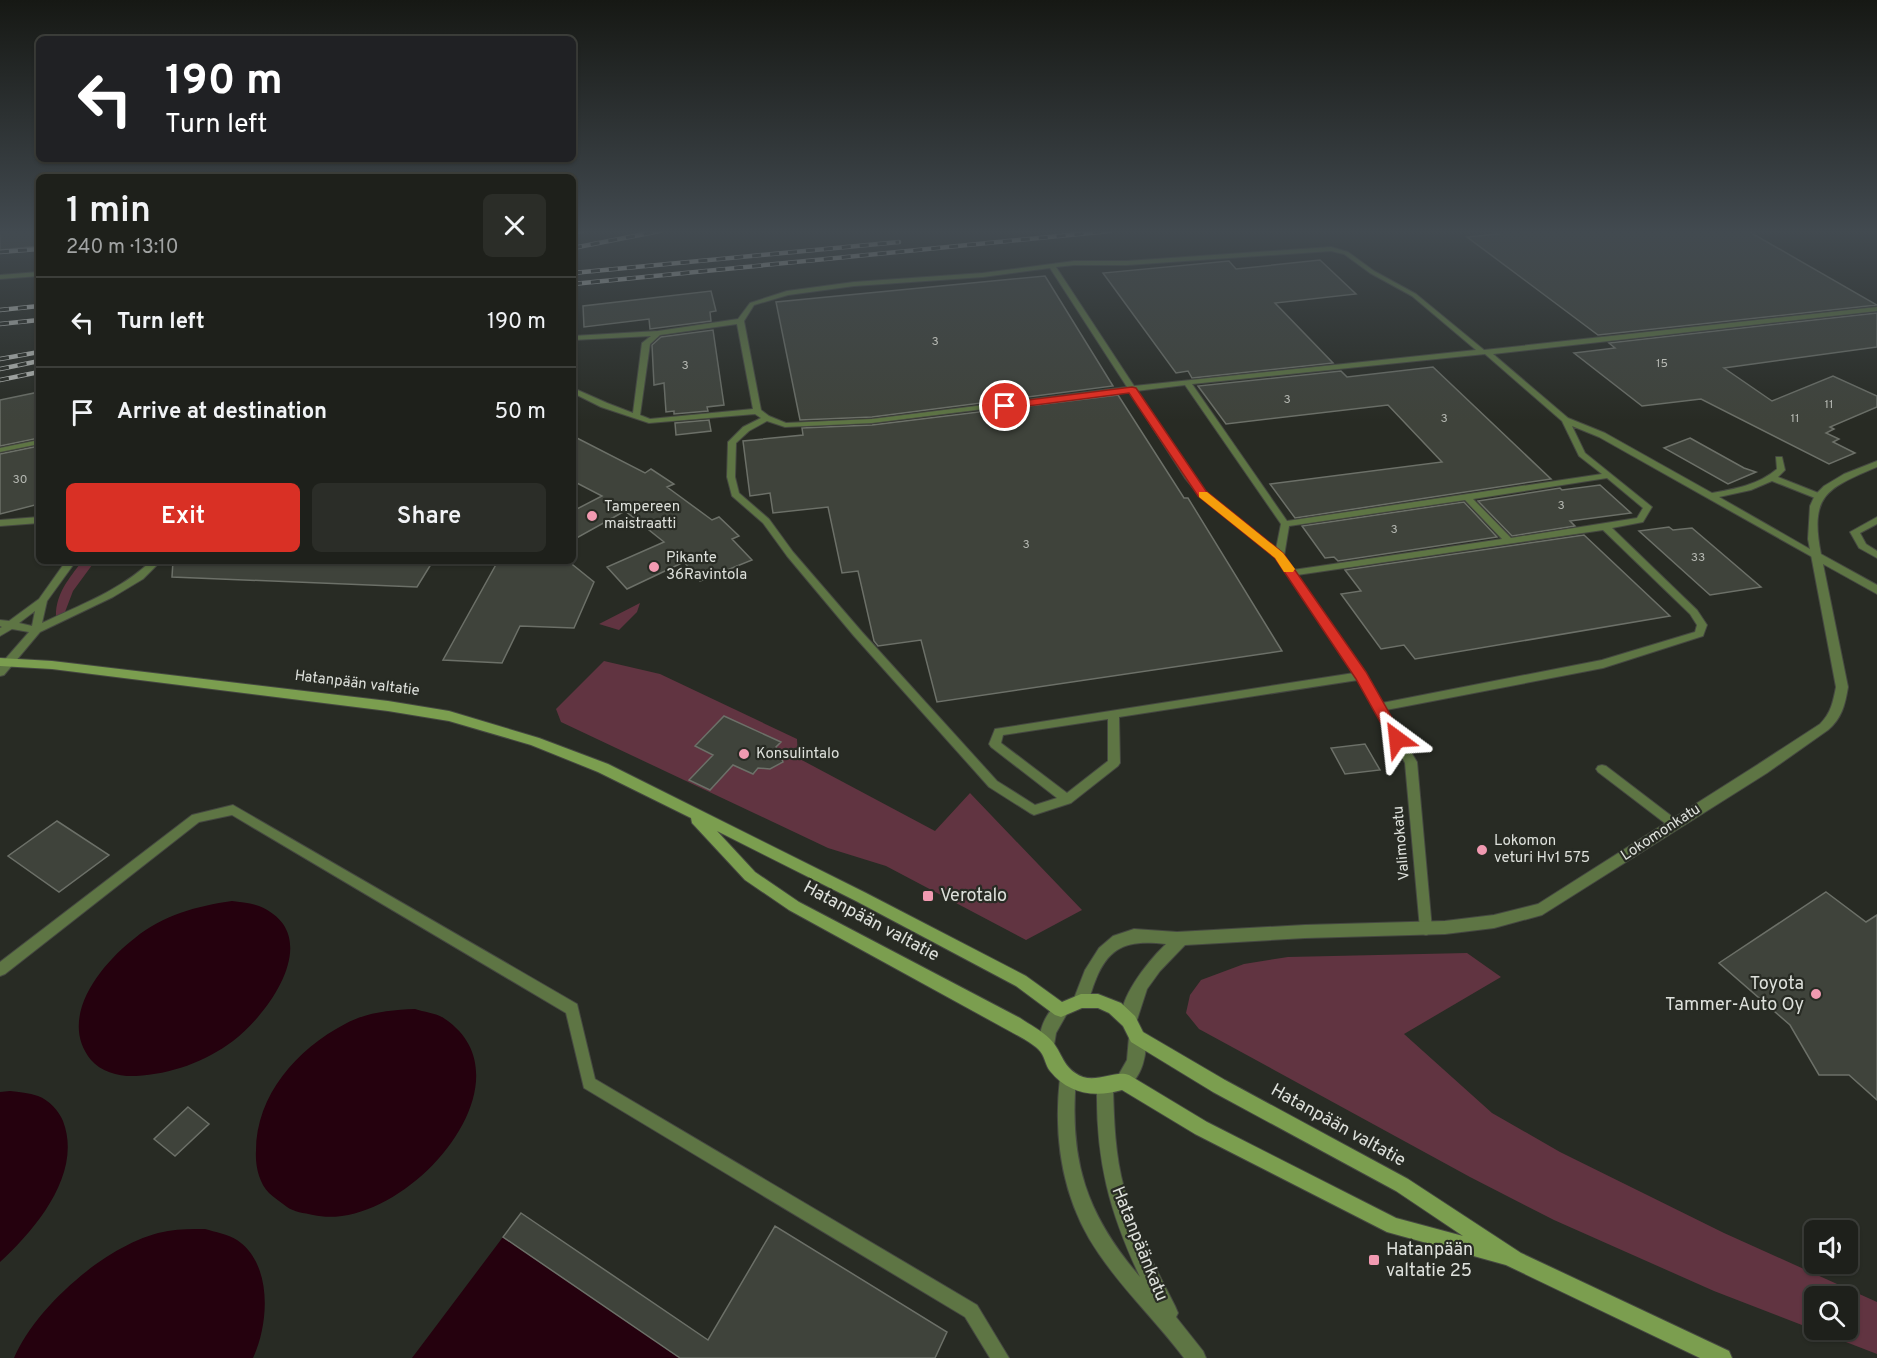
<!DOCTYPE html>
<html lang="en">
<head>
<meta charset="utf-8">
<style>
	body { margin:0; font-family:Overpass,sans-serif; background:#2b2d28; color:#f1f3f6; height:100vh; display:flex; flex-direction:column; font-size:22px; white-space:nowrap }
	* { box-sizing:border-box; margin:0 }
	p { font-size:20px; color:#a1a3a3 }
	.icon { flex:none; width:33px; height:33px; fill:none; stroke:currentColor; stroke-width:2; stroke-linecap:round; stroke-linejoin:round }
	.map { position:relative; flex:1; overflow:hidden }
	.sheet { position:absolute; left:36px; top:174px; width:540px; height:390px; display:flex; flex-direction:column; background:#1e201b; border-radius:9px; box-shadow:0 2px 4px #0004,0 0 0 2px #3c3e3a }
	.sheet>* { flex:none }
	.guide { position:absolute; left:36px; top:36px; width:540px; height:126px; border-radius:9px; box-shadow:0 2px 4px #0004,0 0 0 2px #3c3e3a; background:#202124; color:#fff; overflow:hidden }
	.buttons { position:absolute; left:1804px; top:1220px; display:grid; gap:12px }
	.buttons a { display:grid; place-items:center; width:54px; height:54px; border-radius:9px; background:#1e201b; box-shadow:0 2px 4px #0004,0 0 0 2px #3c3e3a; font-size:30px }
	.pin { position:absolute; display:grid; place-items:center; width:51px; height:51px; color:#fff; margin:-26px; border:3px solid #fff; border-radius:50%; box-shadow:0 2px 6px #0007 }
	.me { position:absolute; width:66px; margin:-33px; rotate:330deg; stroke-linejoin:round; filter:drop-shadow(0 0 4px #0008) }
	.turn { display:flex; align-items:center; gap:21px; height:126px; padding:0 30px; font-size:27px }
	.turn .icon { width:78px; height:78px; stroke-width:2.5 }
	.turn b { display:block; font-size:42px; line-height:51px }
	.round { display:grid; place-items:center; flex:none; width:63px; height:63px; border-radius:9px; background:#2b2d28 }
	.head { display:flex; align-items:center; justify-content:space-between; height:102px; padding:0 30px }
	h1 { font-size:36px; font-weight:600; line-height:45px }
	.action { display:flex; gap:12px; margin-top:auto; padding:12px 30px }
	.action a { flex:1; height:69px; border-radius:9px; background:#d93025; color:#fff; font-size:24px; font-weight:600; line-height:69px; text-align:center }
	.action a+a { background:#2b2d28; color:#f1f3f6 }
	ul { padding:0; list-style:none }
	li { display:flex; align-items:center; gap:18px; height:90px; padding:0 30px; border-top:2px solid #3c3e3a }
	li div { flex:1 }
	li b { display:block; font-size:22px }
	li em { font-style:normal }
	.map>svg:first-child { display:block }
	.green { fill:#613441; fill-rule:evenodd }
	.water { fill:#25010e }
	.building { fill:#3f433b; stroke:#6c7068; stroke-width:1.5 }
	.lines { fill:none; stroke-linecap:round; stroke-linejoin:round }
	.service-casing { stroke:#454841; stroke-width:2 }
	.minor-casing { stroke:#454841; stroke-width:2 }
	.secondary-casing { stroke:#454841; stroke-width:2 }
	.service { fill:#5e7544; fill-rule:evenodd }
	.minor { fill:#5e7544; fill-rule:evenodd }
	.secondary { fill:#7b9e4f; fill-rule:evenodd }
	.rail-casing { stroke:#b8bbb6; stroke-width:4.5 }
	.rail { stroke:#282b24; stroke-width:3; stroke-dasharray:9; stroke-linecap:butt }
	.route { fill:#d93025; stroke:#8d1f18; stroke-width:1.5 }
	.slow { fill:#f59e0b }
	.poi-dot { fill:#f19ab1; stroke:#282b24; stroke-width:2 }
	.labels { text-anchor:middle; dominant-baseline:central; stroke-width:4.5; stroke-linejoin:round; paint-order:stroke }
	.number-label { font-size:12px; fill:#b6b9b3 }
	.poi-label { font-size:15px; fill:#dde0db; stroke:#282b24; text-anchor:start }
	.street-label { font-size:15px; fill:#dde0db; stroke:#282b24 }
	.near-poi-label { font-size:18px; fill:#dde0db; stroke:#282b24; text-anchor:start }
	.near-street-label { font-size:18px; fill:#dde0db; stroke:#282b24 }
</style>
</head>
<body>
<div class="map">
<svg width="1877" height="1358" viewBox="0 0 1877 1358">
	<rect width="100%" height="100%" fill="#282b24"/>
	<path class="green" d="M82 561H95L73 591 65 612 56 618C55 594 69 579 82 561Z
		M640 603 637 612 619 630 599 624Z
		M604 661 660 674 797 739 798 758 935 831 970 793 1082 910 1026 940 886 866 828 848 561 722 556 709Z
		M1467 953 1501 977 1404 1034 1492 1113 1560 1152 1724 1233 1877 1302V1354L1714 1291 1554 1220 1470 1177 1199 1029 1186 1013 1190 995 1201 980 1244 964 1288 957ZM1815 1296H1848V1329H1815Z"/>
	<path class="water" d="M232 901C240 902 251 903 259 906 326 934 270 1013 233 1041 205 1062 171 1074 136 1076 121 1077 101 1072 91 1060 57 1018 101 964 135 938 163 915 197 906 232 901Z
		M415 1009C424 1012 437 1013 445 1019 538 1082 402 1235 313 1215 304 1213 294 1212 287 1207 281 1202 274 1198 269 1193 259 1183 255 1165 256 1151 256 1095 297 1049 345 1024 367 1012 391 1010 415 1009Z
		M10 1091C19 1092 29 1093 38 1096 49 1100 59 1111 63 1121 83 1173 36 1229 0 1262V1092Z
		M205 1229C215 1232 228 1234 237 1240 273 1264 269 1324 253 1358H14C36 1306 111 1240 168 1231 180 1229 193 1229 205 1229Z
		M503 1237 680 1358H412Z"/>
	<path class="building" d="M0 231H39V246L0 250Z
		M1493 231H1748L1877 305 1598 335 1467 237 1498 234Z
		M1320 260 1356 294 1275 303 1333 363 1192 378 1188 371 1176 373 1103 273 1229 261 1236 269Z
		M1045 276 1113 386 872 417 800 420 776 302Z
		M711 291 716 311 710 312 711 321 650 329 649 319 584 327 583 306Z
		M1877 313V347L1724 368 1772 401 1833 376 1877 396V407L1830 427 1834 429 1826 433 1839 439 1833 442 1855 453 1829 464 1701 399 1642 406 1574 353 1615 348 1609 343Z
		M713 330 724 405 707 407 708 411 674 414V411L666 412 664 383 654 385 652 345 661 337Z
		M1433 367 1551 479 1295 518 1270 484 1442 462 1388 405 1226 424 1198 386 1341 371 1347 377Z
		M39 392V438L0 446V400Z
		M1118 395 1184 498H1188L1282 651 937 702 921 640 878 646 874 641 858 571 842 573 828 507 773 513 770 493 750 496 743 441 803 435 802 428 872 425Z
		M709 420 711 431 676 435 675 423Z
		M573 436 645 473 651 469 674 484 667 487 712 520 719 517 739 536 732 539 752 560 700 581 684 562 627 589 607 567 664 542 625 511 573 540V511L602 496 573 481Z
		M1690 438 1744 468 1756 472 1728 484 1664 448Z
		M39 446V504L0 514V454Z
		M1600 485 1631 513 1570 521 1575 526 1512 536 1478 501 1560 488 1562 490Z
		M1464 502 1497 537 1338 561 1334 557 1325 558 1302 526Z
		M1669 527 1673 530 1692 528 1761 587 1710 595 1639 531Z
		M1584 535 1670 616 1415 659 1404 645 1381 649 1341 594 1361 591 1345 570Z
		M173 561H433L417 587 172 577Z
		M498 561H568L594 582 574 628 520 626 502 663 443 660Z
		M724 716 781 742 776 747 783 762 770 769 758 768 753 774 733 765 710 790 689 780 713 755 695 746Z
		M1365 744 1380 770 1345 774 1331 748Z
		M57 821 109 855 59 892 8 856Z
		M1826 892 1866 922 1877 915V1100L1849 1075H1819L1790 1025 1719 963Z
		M188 1107 209 1124 175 1156 154 1139Z
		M521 1213 708 1340 775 1226 947 1332 935 1358H680L503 1237Z"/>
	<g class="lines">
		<defs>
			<path id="service" d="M1331 247 1348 252 1374 271 1416 294 1484 350 1877 307V311L1493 354 1568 418 1605 433 1712 493C1735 489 1758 485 1777 469L1776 457H1782L1785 470 1778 477 1821 494V498H1815L1772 481 1751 490 1719 497 1822 556 1817 559 1814 558 1599 437 1572 426 1585 453 1652 507 1643 522 1612 528 1697 610 1707 625 1703 636 1603 668 1386 710 1417 762 1432 929 1431 933 1426 935 1421 933 1420 929 1405 763 1358 680 1119 717 1120 763 1118 766 1071 803 1034 815 1030 813 989 787 854 636 787 556 763 523 732 496 727 477 728 442 743 427 761 418 755 414 649 423 601 407 573 393V388L607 403 633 413 642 343 651 336 573 340V336L658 331 738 319 750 303 787 291 854 282 983 273 1074 261H1127ZM1331 251 1344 254 1370 273 1412 296 1476 350 1134 386 1056 267 1074 265H1127ZM1050 268 1127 387 872 419 786 423 769 416 761 410 744 321 754 305 788 295 854 286 983 277ZM737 324 753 409 650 419 640 415 650 344 660 335ZM1485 354 1562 421 1579 456 1602 474 1287 521 1192 384ZM1185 385 1281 524 1276 549 1205 491 1192 477 1136 391ZM1129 391 1185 478 1199 495 1276 558 1354 673 995 729 989 744 991 747 1057 798 1035 805 997 781 862 632 793 552 769 519 739 493 735 477 736 443 749 431 767 421 785 427 872 423ZM1607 478 1643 508 1637 518 1511 538 1473 499ZM1465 500 1502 539 1293 570 1284 556 1289 526ZM1603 530 1690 614 1697 625 1695 632 1602 660 1382 703 1365 673 1297 575ZM1108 719V761L1067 793 1001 743 1003 735Z
				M39 272V276L0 279V275Z
				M39 440V444L0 452V448Z
				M39 517V523L0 526V520Z
				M1877 517V524L1860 533 1866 544 1877 551V558L1859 548 1850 532Z
				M66 561H76L47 601 42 623C80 605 121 590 151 561H161L143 579 113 597 40 632 4 675 0 676V665L29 632 12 629 0 636V628L2 627 0 626V620L9 621 39 599ZM35 611 32 626 19 623Z
				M1602 765 1606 766 1678 821 1680 824 1678 827 1674 829 1670 827 1598 772 1596 769 1598 766Z
				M233 805 577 1004 595 1079 977 1305 1009 1358H990L965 1317 584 1088 566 1013 232 815 199 822 5 974 0 976V962L192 815Z"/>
			<path id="minor" d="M1877 461V467C1828 488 1809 494 1821 554L1877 585V594L1823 564 1848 687C1845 705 1842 718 1828 730L1767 773 1542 915 1494 928 1445 934 1305 938 1185 945 1160 971 1147 989 1135 1026 1129 1028 1123 1026C1113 1003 1150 959 1166 944 1131 940 1110 944 1096 979 1092 988 1090 997 1087 1006L1081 1008 1075 1006 1073 1001 1085 970 1099 948 1113 936 1134 929 1177 932 1305 925 1445 921 1494 915 1538 904 1757 765 1820 724C1831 713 1833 702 1836 687L1808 539 1810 506 1815 495 1824 486 1844 474Z
				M1061 1003 1067 1005 1069 1010 1056 1033 1053 1051 1047 1054 1041 1051C1035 1037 1046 1008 1061 1003Z
				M1137 1029 1143 1032C1150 1050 1142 1081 1123 1089L1117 1087 1115 1081 1127 1060 1129 1037 1131 1032Z
				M1068 1070 1074 1072 1076 1078C1069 1161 1086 1214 1140 1277 1109 1211 1096 1161 1097 1088L1099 1082 1105 1080 1111 1082 1113 1088C1114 1122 1115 1155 1124 1188 1134 1230 1156 1268 1175 1306L1178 1313 1176 1317 1203 1351 1206 1358H1184C1157 1322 1124 1291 1099 1254 1063 1202 1053 1140 1060 1078L1062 1072Z"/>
			<path id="secondary" d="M0 658 52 661 388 701 449 711 539 738 608 764 866 893 1026 976 1062 1002 1081 994H1098L1121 1003 1135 1016 1143 1032 1225 1080 1408 1179 1521 1253 1729 1351 1732 1358H1700L1506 1265 1387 1232 1195 1134 1122 1090C1095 1098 1068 1094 1050 1071 1046 1066 1045 1059 1042 1054 1038 1047 1030 1043 1024 1039L789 910 745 880 692 823 691 818 598 772 531 745 449 721 388 711 52 669 0 666ZM717 831 856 901 1016 986 1055 1015 1061 1017 1082 1008H1098L1109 1013 1123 1026 1131 1042 1213 1092 1396 1191 1463 1236 1396 1218 1207 1122 1129 1075C1116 1070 1099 1082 1083 1077 1062 1069 1063 1052 1050 1039 1041 1030 1030 1025 1020 1018L799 902 755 872Z"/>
		</defs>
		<use href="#service" class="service-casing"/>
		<use href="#minor" class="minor-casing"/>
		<use href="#secondary" class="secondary-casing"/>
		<use href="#service" class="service"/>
		<use href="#minor" class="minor"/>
		<use href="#secondary" class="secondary"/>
		<defs>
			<path id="rail" d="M573 232 582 231
				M573 248 660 231
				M0 252 39 249
				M573 273 899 242
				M573 284 1110 231
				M0 310 39 306
				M0 324 39 320
				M0 359 39 352
				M0 369 39 361
				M0 380 39 372"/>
		</defs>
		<use href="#rail" class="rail-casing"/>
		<use href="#rail" class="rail"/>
	</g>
	<linearGradient id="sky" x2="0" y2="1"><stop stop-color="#161814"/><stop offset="0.55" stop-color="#424a50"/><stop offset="1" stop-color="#424a50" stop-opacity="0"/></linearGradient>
	<rect width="1877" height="421" fill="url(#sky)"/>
	<path class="route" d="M1132 387 1136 388 1206 491 1283 553 1366 672 1404 739 1402 743H1392L1356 679 1275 558 1198 496 1129 393 1005 409 1000 406 1005 403Z"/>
	<path class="slow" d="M1199 492H1207L1283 553 1295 569 1293 572H1284L1275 558 1199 497Z"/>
	<g class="poi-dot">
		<circle cx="592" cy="516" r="6"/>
		<circle cx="654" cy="567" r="6"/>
		<circle cx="744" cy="754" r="6"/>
		<circle cx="1482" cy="850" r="6"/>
		<rect x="922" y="890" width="12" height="12" rx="3"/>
		<circle cx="1816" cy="994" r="6"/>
		<rect x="1368" y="1254" width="12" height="12" rx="3"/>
	</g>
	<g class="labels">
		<g class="number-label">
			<text x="935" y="342">3</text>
			<text x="1662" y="364">15</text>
			<text x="685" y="366">3</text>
			<text x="1287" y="400">3</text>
			<text x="1829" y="405">11</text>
			<text x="1444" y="419">3</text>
			<text x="1795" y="419">11</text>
			<text x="20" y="480">30</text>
			<text x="1561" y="506">3</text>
			<text x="1394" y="530">3</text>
			<text x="1026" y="545">3</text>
			<text x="1698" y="558">33</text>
		</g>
		<g class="poi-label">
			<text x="604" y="507">Tampereen<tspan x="604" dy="17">maistraatti</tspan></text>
			<text x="666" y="558">Pikante<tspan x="666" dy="17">36Ravintola</tspan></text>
			<text x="756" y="754">Konsulintalo</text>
			<text x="1494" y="841">Lokomon<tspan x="1494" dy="17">veturi Hv1 575</tspan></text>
		</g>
		<g class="street-label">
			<text transform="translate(357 684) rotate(7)">Hatanpään valtatie</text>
			<text transform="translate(1661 833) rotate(-33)">Lokomonkatu</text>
			<text transform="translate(1402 843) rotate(-95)">Valimokatu</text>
		</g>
		<g class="near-poi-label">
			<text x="940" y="896">Verotalo</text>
			<text x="1804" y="984" text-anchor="end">Toyota<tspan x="1804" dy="21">Tammer-Auto Oy</tspan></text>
			<text x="1386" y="1250">Hatanpään<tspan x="1386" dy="21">valtatie 25</tspan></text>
		</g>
		<g class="near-street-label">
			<text transform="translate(871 922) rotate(28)">Hatanpään valtatie</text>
			<text transform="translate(1338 1126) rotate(29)">Hatanpään valtatie</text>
			<text transform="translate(1139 1244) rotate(68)">Hatanpäänkatu</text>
		</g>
	</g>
</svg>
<div class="buttons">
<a><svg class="icon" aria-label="sound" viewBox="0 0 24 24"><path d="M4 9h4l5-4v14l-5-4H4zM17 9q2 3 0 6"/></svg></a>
<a><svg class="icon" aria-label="search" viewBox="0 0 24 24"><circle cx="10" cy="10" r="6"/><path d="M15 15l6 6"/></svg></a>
</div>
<div class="pin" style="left:1005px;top:406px;background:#d93025"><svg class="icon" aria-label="arrive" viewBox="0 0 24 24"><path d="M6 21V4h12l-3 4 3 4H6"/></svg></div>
<svg class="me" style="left:1397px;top:739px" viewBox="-20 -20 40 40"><path d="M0-17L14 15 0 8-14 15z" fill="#d93025" stroke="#fff" stroke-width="4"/></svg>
<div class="guide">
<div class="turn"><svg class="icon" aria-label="left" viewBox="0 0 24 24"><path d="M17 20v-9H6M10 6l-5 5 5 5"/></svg><div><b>190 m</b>Turn left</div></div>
</div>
<section class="sheet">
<div class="head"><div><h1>1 min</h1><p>240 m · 13:10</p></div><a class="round"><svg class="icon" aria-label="close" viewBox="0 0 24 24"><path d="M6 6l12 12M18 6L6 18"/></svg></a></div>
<ul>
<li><svg class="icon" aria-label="left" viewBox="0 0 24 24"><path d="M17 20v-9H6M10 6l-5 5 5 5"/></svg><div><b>Turn left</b></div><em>190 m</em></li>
<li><svg class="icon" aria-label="arrive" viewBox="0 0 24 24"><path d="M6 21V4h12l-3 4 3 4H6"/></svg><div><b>Arrive at destination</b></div><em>50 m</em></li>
</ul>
<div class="action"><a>Exit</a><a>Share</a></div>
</section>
</div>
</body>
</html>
